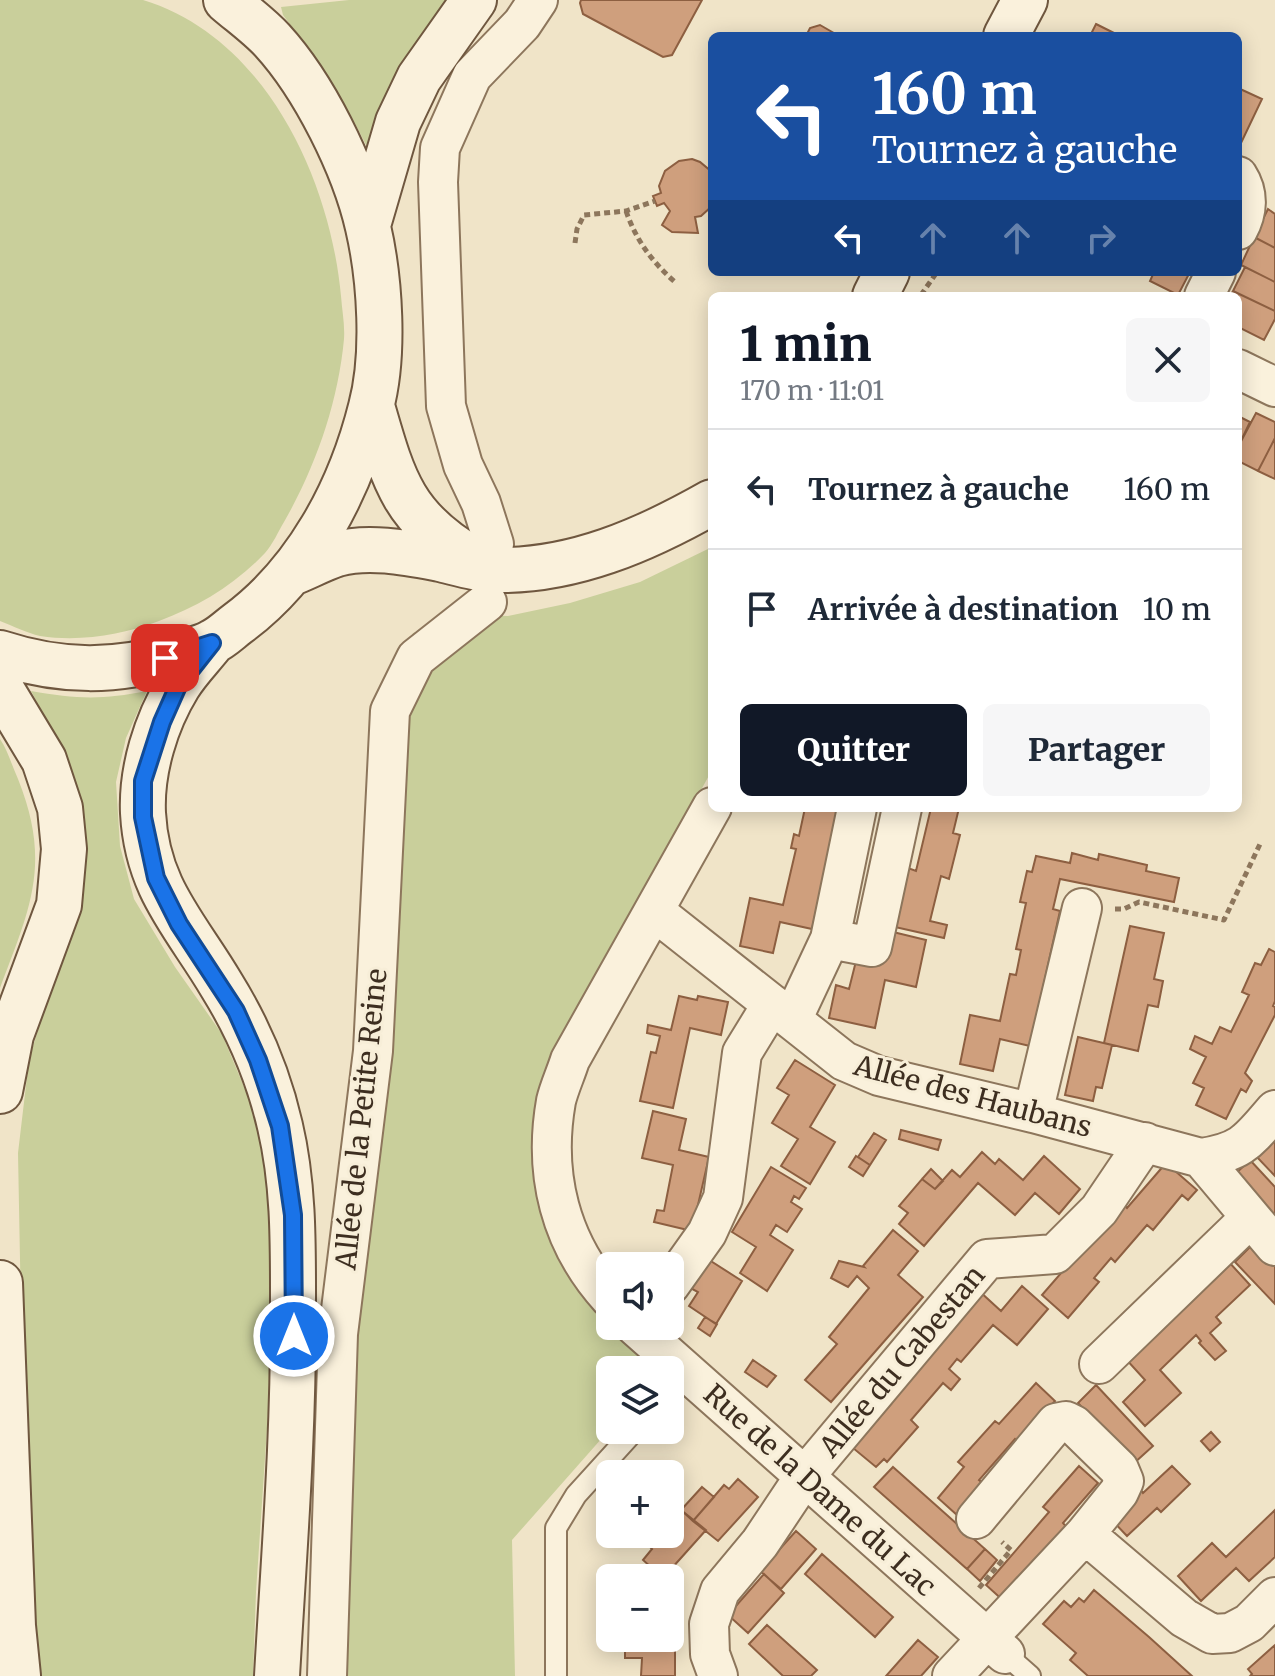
<!DOCTYPE html>
<html lang="fr">
<head>
<meta charset="utf-8">
<style>
	body { margin:0; font-family:Merriweather,serif; background:#f6f6f7; color:#1f2937; height:100vh; display:flex; flex-direction:column; font-size:30px; white-space:nowrap }
	* { box-sizing:border-box; margin:0 }
	p { font-size:26px; color:#747a83 }
	.icon { flex:none; width:44px; height:44px; fill:none; stroke:currentColor; stroke-width:2; stroke-linecap:round; stroke-linejoin:round }
	.map { position:relative; flex:1; overflow:hidden }
	.drawer { position:absolute; left:708px; top:292px; width:534px; height:520px; display:flex; flex-direction:column; background:#fff; border-radius:12px; box-shadow:0 4px 20px #0003 }
	.drawer>* { flex:none }
	.banner { position:absolute; left:708px; top:32px; width:534px; height:244px; border-radius:12px; box-shadow:0 4px 20px #0003; background:#1a4fa0; color:#fff; overflow:hidden }
	.buttons { position:absolute; left:596px; top:1252px; display:grid; gap:16px }
	.buttons a { display:grid; place-items:center; width:88px; height:88px; border-radius:12px; background:#fff; box-shadow:0 4px 20px #0003; font-size:40px }
	.pin { position:absolute; display:grid; place-items:center; width:68px; height:68px; color:#fff; margin:-34px; border-radius:16px; box-shadow:0 4px 12px #0006 }
	.me { position:absolute; width:88px; margin:-44px; rotate:0deg; stroke-linejoin:round; filter:drop-shadow(0 0 6px #0008) }
	.turn { display:flex; align-items:center; gap:28px; height:168px; padding:0 32px; font-size:36px }
	.turn .icon { width:104px; height:104px; stroke-width:2.5 }
	.turn b { display:block; font-size:56px; line-height:68px }
	.lanes { display:flex; align-items:center; height:76px; padding:0 32px; background:#0003; justify-content:center; gap:40px; direction:ltr }
	.lanes .off { opacity:.35 }
	.round { display:grid; place-items:center; flex:none; width:84px; height:84px; border-radius:12px; background:#f6f6f7 }
	.head { display:flex; align-items:center; justify-content:space-between; height:136px; padding:0 32px }
	h1 { font-size:48px; font-weight:800; line-height:60px; color:#111827 }
	.cta { display:flex; gap:16px; margin-top:auto; padding:16px 32px }
	.cta a { flex:1; height:92px; border-radius:12px; background:#111827; color:#fff; font-size:32px; font-weight:800; line-height:92px; text-align:center }
	.cta a+a { background:#f6f6f7; color:#1f2937 }
	ul { padding:0; list-style:none }
	li { display:flex; align-items:center; gap:24px; height:120px; padding:0 32px; border-top:2px solid #e0e1e3 }
	li div { flex:1 }
	li b { display:block; font-size:30px }
	li em { font-style:normal }
	.map>svg:first-child { display:block }
	.green { fill:#c9cf9b }
	.building { fill:#cf9f7d; stroke:#8d5f41; stroke-width:2 }
	.lines { fill:none; stroke-linecap:round; stroke-linejoin:round }
	.lane-casing { stroke:#8d765c; stroke-width:24 }
	.street-casing { stroke:#8d765c; stroke-width:42 }
	.secondary-casing { stroke:#6f573f; stroke-width:48 }
	.path { stroke:#8d765c; stroke-width:5; stroke-dasharray:6 4; stroke-linecap:butt }
	.lane { stroke:#faf1dc; stroke-width:20 }
	.street { stroke:#faf1dc; stroke-width:38 }
	.secondary { stroke:#faf1dc; stroke-width:44 }
	.route-casing { stroke:#114b97; stroke-width:20 }
	.route { stroke:#1a73e8; stroke-width:14 }
	.labels { text-anchor:middle; dominant-baseline:central; stroke-width:6; stroke-linejoin:round; paint-order:stroke }
	.street-label { font-size:28px; fill:#3d2e20; stroke:#f7eed8 }
</style>
</head>
<body>
<div class="map">
<svg width="1275" height="1676" viewBox="0 0 1275 1676">
	<rect width="100%" height="100%" fill="#f0e4c8"/>
	<path class="green" d="M0 0H143C265 37 330 178 341 296 342 310 345 325 344 339 338 403 316 466 284 522 278 532 273 544 265 553 236 584 198 607 159 621 122 635 80 642 40 636 27 633 13 626 0 621Z
		M349 0H455L375 147H367C343 98 316 59 283 15L281 7Z
		M712 547V770L545 1074 534 1124 583 1293 610 1326 645 1356 644 1370H610V1429L512 1540 515 1676H325L378 708 413 633 472 615 508 616 570 603 640 582Z
		M31 691C76 699 102 700 147 691L126 738 116 782 120 846 134 899 175 967 222 1034 252 1106 272 1198V1354L256 1592 253 1676H37L21 1312 18 1153 29 1060 73 912 76 793 52 730Z
		M0 739C8 751 12 766 18 779 52 864 30 908 0 988Z"/>
	<path class="building" d="M581 0H702L672 55 663 57 583 14 580 3Z
		M1096 24 1120 36H1090Z
		M820 25 839 36H806L810 28Z
		M1238 88 1262 99 1241 143 1238 142Z
		M692 159 700 162 712 172V206L701 216 695 217 698 233 672 232 662 225 670 211 664 203 657 206 653 196 661 193 659 186 665 171 679 161Z
		M1268 209 1275 214V248L1254 237Z
		M1254 237 1275 248V282L1241 265Z
		M1245 267 1275 282V311L1233 291Z
		M1154 272H1190L1178 295 1150 281Z
		M1233 291 1275 311V319L1264 340 1238 327V296H1230Z
		M1256 413 1275 422V438L1258 471 1238 461V447Z
		M1238 416 1250 422 1238 447Z
		M1275 438V479L1258 471Z
		M805 808H839L812 929 780 922 773 953 740 946 750 898 783 905 796 849 791 848 794 834 799 836Z
		M931 808H959L953 833 960 835 949 879 941 876 930 921 947 925 944 938 895 927 908 868 916 871Z
		M1072 853 1098 860 1099 854 1147 865 1146 871 1179 878 1174 902 1060 879 1053 909 1060 911 1030 1046 1000 1039 993 1071 960 1064 970 1015 1000 1021 1010 974 1016 975 1021 950 1016 949 1026 903 1020 902 1027 871 1032 872 1036 856 1070 863Z
		M1130 926 1164 933 1154 979 1163 981 1158 1007 1148 1005 1138 1051 1104 1043Z
		M893 932 926 940 916 987 885 980 875 1028 829 1018 836 985 849 989 857 957Z
		M1269 949 1275 952V1001L1273 1006 1275 1007V1015L1245 1073 1252 1081 1246 1092 1241 1089 1226 1119 1196 1105 1204 1088 1193 1083 1206 1057 1190 1049 1195 1036 1212 1044 1220 1027 1231 1032 1249 995 1242 992 1255 963 1261 965Z
		M679 996 697 1000 698 996 728 1002 721 1035 690 1028 673 1108 640 1101 651 1052 656 1053 660 1036 647 1033 648 1025 671 1030Z
		M1078 1037 1112 1045 1102 1088 1096 1087 1093 1101 1065 1095Z
		M795 1060 835 1085 810 1127 835 1142 810 1184 781 1166 798 1139 772 1123 789 1095 777 1088Z
		M653 1111 686 1119 679 1150 709 1157 692 1231 654 1222 657 1210 664 1211 673 1165 642 1158Z
		M901 1130 941 1140 938 1150 899 1139Z
		M874 1133 886 1140 870 1165 858 1157Z
		M1275 1138V1176L1256 1156Z
		M982 1152 995 1164 999 1159 1023 1180 1044 1156 1080 1189 1059 1214 1035 1193 1015 1215 978 1183 924 1246 899 1224 908 1213 899 1206 922 1179 935 1189 952 1170 960 1177Z
		M856 1156 870 1165 863 1176 849 1167Z
		M1250 1160 1275 1187V1225L1231 1178Z
		M1166 1163 1197 1190 1188 1200 1182 1195 1153 1230 1147 1225 1115 1262 1111 1258 1094 1278 1099 1282 1068 1318 1042 1295 1122 1203 1127 1208Z
		M771 1167 806 1188 799 1199 794 1196 791 1202 802 1209 787 1232 776 1225 770 1235 793 1250 767 1291 740 1273 756 1247 732 1232Z
		M931 1169 943 1181 935 1189 922 1179Z
		M893 1230 918 1251 898 1275 923 1297 831 1402 805 1380 837 1344 829 1337 869 1288 857 1276 848 1287 831 1278 839 1261 864 1267 863 1266Z
		M1254 1243 1275 1265V1304L1235 1262Z
		M703 1256 742 1281 716 1324 689 1306 698 1292 685 1285Z
		M1228 1261 1250 1285 1216 1317 1221 1323 1210 1333 1226 1351 1215 1360 1199 1343 1201 1341 1196 1335 1160 1370 1181 1393 1145 1426 1123 1402 1145 1380 1125 1358Z
		M1022 1286 1048 1309 1017 1345 993 1325 961 1362 957 1359 949 1369 960 1379 951 1390 943 1383 911 1420 918 1427 887 1462 884 1459 876 1467 853 1448 891 1404 884 1398 978 1290 1001 1311Z
		M705 1317 717 1324 710 1336 698 1328Z
		M753 1360 776 1376 767 1387 745 1372Z
		M1036 1383 1055 1401 1019 1443 1015 1439 979 1480 984 1484 957 1515 938 1498 964 1467 958 1462 995 1421 999 1424Z
		M1096 1385 1153 1446 1133 1464 1078 1403Z
		M1211 1432 1220 1442 1210 1451 1201 1441Z
		M1079 1466 1098 1483 1063 1523 1069 1530 1006 1603 986 1585 1049 1512 1043 1507Z
		M1172 1466 1190 1484 1161 1512 1157 1508 1127 1536 1109 1517 1140 1489 1143 1493Z
		M893 1467 985 1549 967 1569 874 1487Z
		M738 1479 758 1497 718 1541 693 1521 724 1485 729 1489Z
		M702 1487 714 1497 693 1521 681 1510Z
		M681 1510 706 1530 663 1578 643 1560 652 1549 649 1546 659 1534H670V1522Z
		M1275 1510V1557L1249 1581 1236 1568 1201 1601 1178 1576 1212 1543 1226 1557Z
		M796 1531 816 1549 781 1589 760 1571Z
		M985 1549 997 1560 980 1581 967 1569Z
		M822 1554 893 1617 875 1637 805 1574Z
		M764 1574 784 1593 748 1633 728 1615Z
		M670 1585H675V1645L625 1644V1638H670Z
		M1094 1590 1149 1637 1192 1676H1088L1070 1660 1076 1653 1043 1624 1064 1601 1071 1607 1079 1598 1084 1602Z
		M767 1625 817 1670 811 1676H783L749 1644Z
		M918 1640 938 1657 921 1676H886Z
		M625 1644 675 1645V1676H641L642 1658H625Z
		M1275 1645V1676H1250L1252 1674 1248 1669Z"/>
	<g class="lines">
		<defs>
			<path id="lane" d="M1005 1654 1030 1676
				M556 1676V1528L576 1495 635 1430"/>
			<path id="street" d="M1238 176C1249 193 1248 212 1238 230
				M1204 296 1216 272
				M1238 369 1275 387
				M494 544 481 503 463 465 446 406 438 182 440 148 472 76 522 24 538 0
				M654 911 844 1061 879 1076 1033 1113 1201 1158C1243 1152 1249 1140 1275 1110
				M830 939 872 947 902 808
				M792 1020 830 939 857 808
				M1033 1113 1082 908
				M1201 1158 1275 1246
				M670 1285 707 1233 723 1198 742 1053 772 1004
				M610 1298C560 1243 543 1174 556 1101 559 1088 566 1073 570 1060L712 807
				M635 1326 1005 1654
				M1099 1364 1250 1218
				M1085 1534 1184 1618 1212 1634 1230 1633 1249 1623 1275 1597
				M327 1676 338 1334 373 1051 390 711 416 658 487 602
				M718 1676 710 1654 709 1624 720 1591 760 1543 804 1477 987 1259 1055 1254 1099 1210 1145 1142
				M952 1676 1085 1534 1119 1492 1124 1481 1119 1469 1074 1425 1066 1421 1056 1423 976 1519"/>
			<path id="secondary" d="M1006 36 1025 0
				M368 225 398 122 419 78 474 0
				M875 296 887 272
				M372 406C393 479 403 519 473 559
				M292 573C307 567 322 559 337 554 369 545 408 553 440 559 457 563 476 569 494 570 572 572 645 540 712 502
				M212 643C201 657 187 671 178 686 156 722 141 770 143 813 147 889 186 925 222 986 248 1028 269 1078 280 1126 294 1185 293 1246 293 1307 294 1430 284 1553 277 1676
				M0 653C61 673 117 673 178 654 189 650 202 648 212 642 221 638 229 630 237 624 306 573 350 491 371 407 385 355 380 279 368 227 354 166 314 86 272 40 258 25 241 13 226 0
				M0 687 44 760 60 808 64 849 59 905 11 1035 0 1091
				M0 1283 13 1626 18 1676"/>
		</defs>
		<use href="#lane" class="lane-casing"/>
		<use href="#street" class="street-casing"/>
		<use href="#secondary" class="secondary-casing"/>
		<path class="path" d="M626 211C636 240 652 262 675 282
			M575 243 577 229 584 215 626 211 655 201
			M921 295 937 272
			M1115 909H1124L1139 902 1224 920 1261 842
			M979 1588 1011 1550 1002 1542"/>
		<use href="#lane" class="lane"/>
		<use href="#street" class="street"/>
		<use href="#secondary" class="secondary"/>
	</g>
	<g class="lines">
		<defs>
			<path id="route" d="M165 658 212 643 178 686 162 722 143 781V817L156 878 179 924 236 1011 258 1060 280 1126 293 1215 294 1336"/>
		</defs>
		<use href="#route" class="route-casing"/>
		<use href="#route" class="route"/>
	</g>
	<g class="labels">
		<g class="street-label">
			<text transform="translate(973 1096) rotate(15)">Allée des Haubans</text>
			<text transform="translate(361 1119) rotate(-84)">Allée de la Petite Reine</text>
			<text transform="translate(902 1361) rotate(-50)">Allée du Cabestan</text>
			<text transform="translate(820 1490) rotate(42)">Rue de la Dame du Lac</text>
		</g>
	</g>
</svg>
<div class="buttons">
<a><svg class="icon" aria-label="sound" viewBox="0 0 24 24"><path d="M4 9h4l5-4v14l-5-4H4zM17 9q2 3 0 6"/></svg></a>
<a><svg class="icon" aria-label="layers" viewBox="0 0 24 24"><path d="M12 4l9 5-9 5-9-5zM3 14l9 5 9-5"/></svg></a>
<a>+</a>
<a>−</a>
</div>
<div class="pin" style="left:165px;top:658px;background:#d93025"><svg class="icon" aria-label="arrive" viewBox="0 0 24 24"><path d="M6 21V4h12l-3 4 3 4H6"/></svg></div>
<svg class="me" style="left:294px;top:1336px" viewBox="-20 -20 40 40"><circle r="17" fill="#1a73e8" stroke="#fff" stroke-width="3"/><path d="M0-11L8 9 0 5-8 9z" fill="#fff"/></svg>
<div class="banner">
<div class="turn"><svg class="icon" aria-label="left" viewBox="0 0 24 24"><path d="M17 20v-9H6M10 6l-5 5 5 5"/></svg><div><b>160 m</b>Tournez à gauche</div></div>
<div class="lanes"><svg class="icon" aria-label="left" viewBox="0 0 24 24"><path d="M17 20v-9H6M10 6l-5 5 5 5"/></svg><svg class="icon off" aria-label="ahead" viewBox="0 0 24 24"><path d="M12 20V5M6 11l6-6 6 6"/></svg><svg class="icon off" aria-label="ahead" viewBox="0 0 24 24"><path d="M12 20V5M6 11l6-6 6 6"/></svg><svg class="icon off" aria-label="right" viewBox="0 0 24 24"><path d="M7 20v-9h11M14 6l5 5-5 5"/></svg></div>
</div>
<section class="drawer">
<div class="head"><div><h1>1 min</h1><p>170 m · 11:01</p></div><a class="round"><svg class="icon" aria-label="close" viewBox="0 0 24 24"><path d="M6 6l12 12M18 6L6 18"/></svg></a></div>
<ul>
<li><svg class="icon" aria-label="left" viewBox="0 0 24 24"><path d="M17 20v-9H6M10 6l-5 5 5 5"/></svg><div><b>Tournez à gauche</b></div><em>160 m</em></li>
<li><svg class="icon" aria-label="arrive" viewBox="0 0 24 24"><path d="M6 21V4h12l-3 4 3 4H6"/></svg><div><b>Arrivée à destination</b></div><em>10 m</em></li>
</ul>
<div class="cta"><a>Quitter</a><a>Partager</a></div>
</section>
</div>
</body>
</html>
